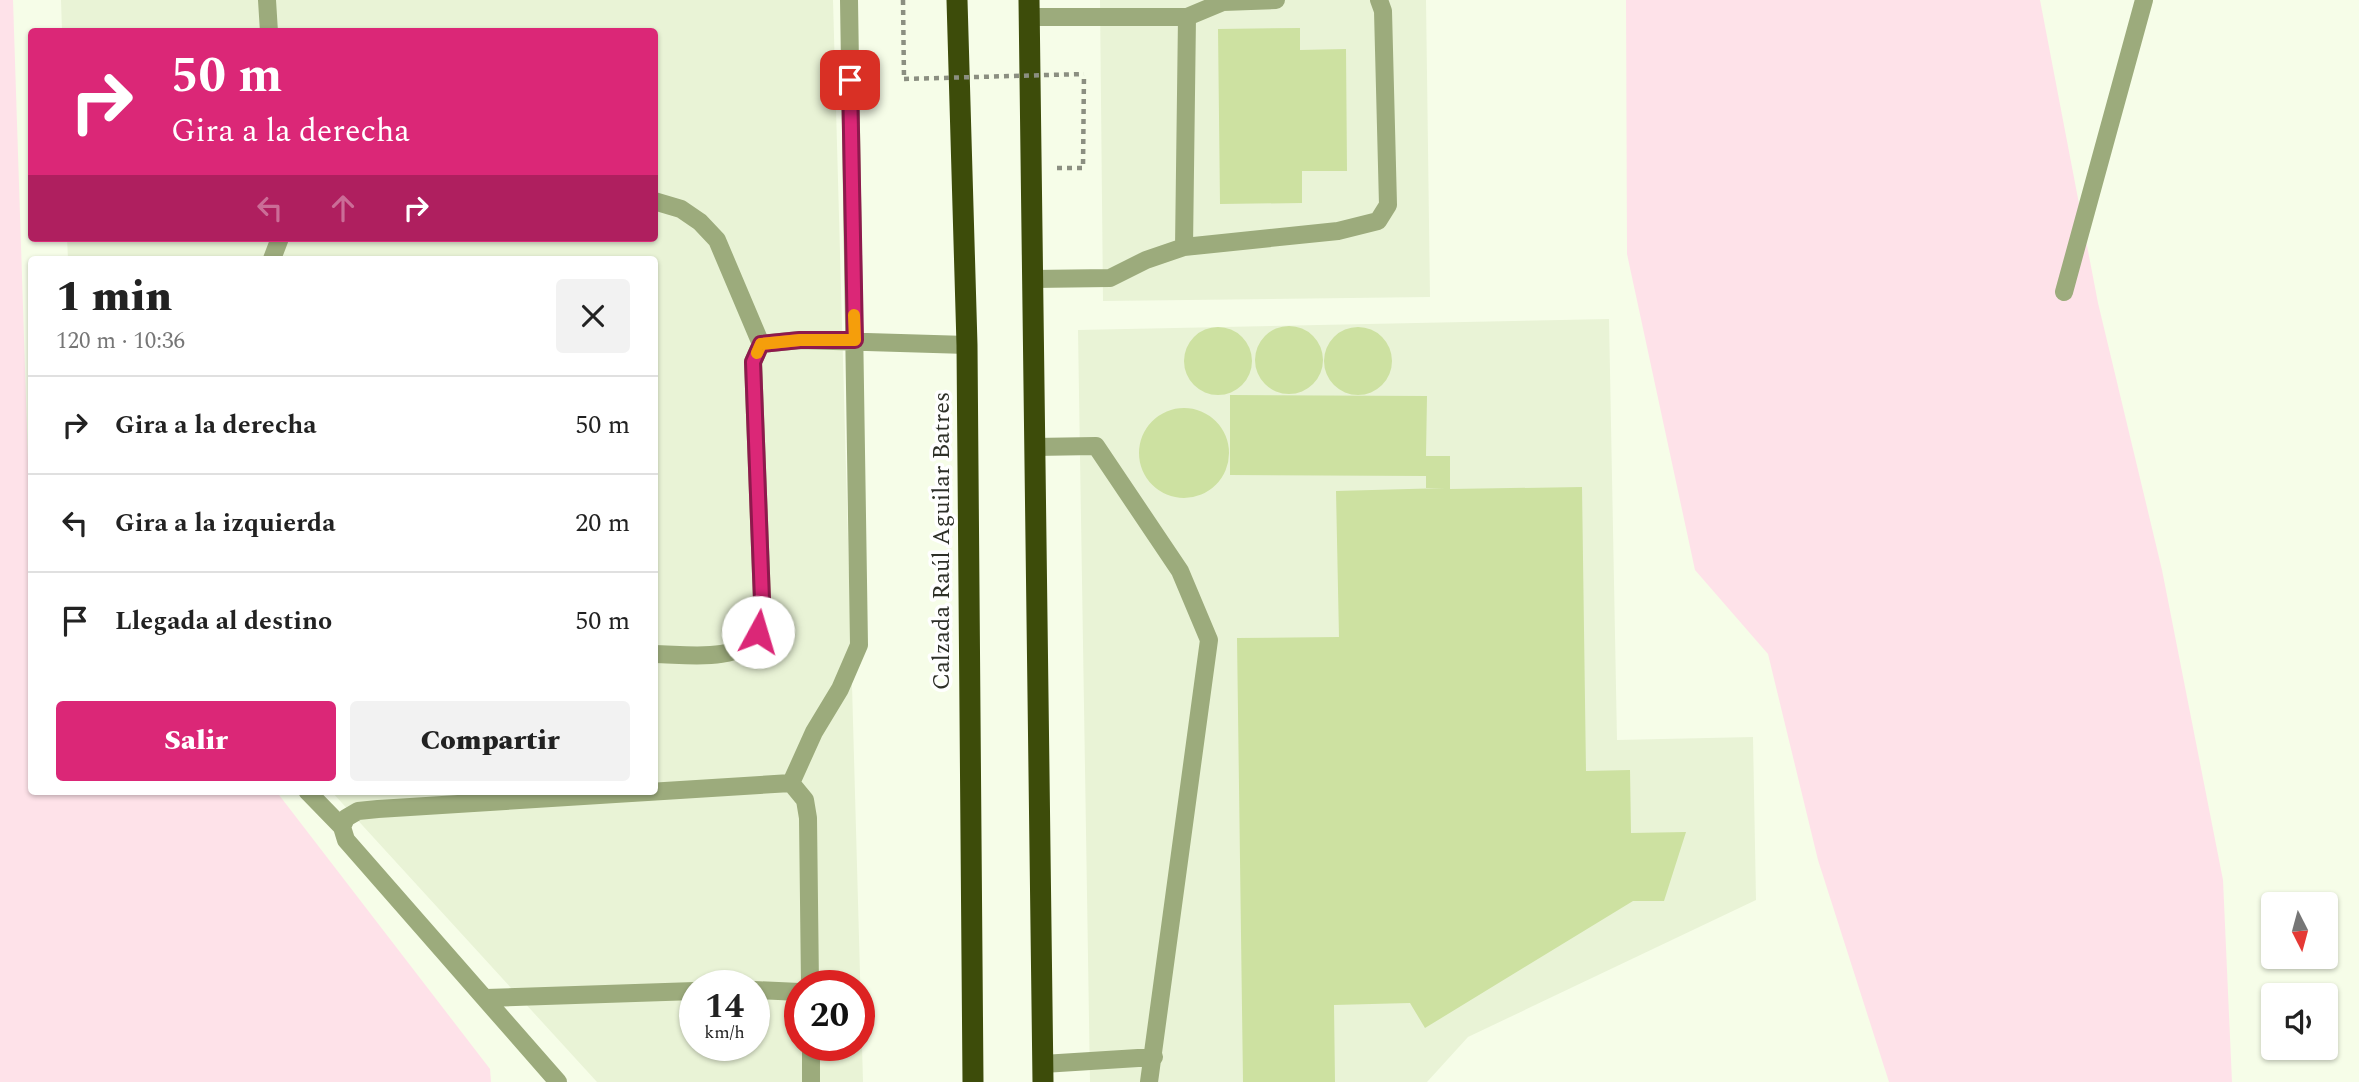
<!DOCTYPE html>
<html lang="es">
<head>
<meta charset="utf-8">
<style>
	body { margin:0; font-family:Spectral,serif; background:#f2f2f2; color:#222; height:100vh; display:flex; flex-direction:column; font-size:26px; white-space:nowrap }
	* { box-sizing:border-box; margin:0 }
	p { font-size:23px; color:#767676 }
	.icon { flex:none; width:38px; height:38px; fill:none; stroke:currentColor; stroke-width:2; stroke-linecap:round; stroke-linejoin:round }
	.map { position:relative; flex:1; overflow:hidden }
	.details { position:absolute; left:28px; top:256px; width:630px; height:539px; display:flex; flex-direction:column; background:#fff; border-radius:7px; box-shadow:0 2px 5px #0004 }
	.details>* { flex:none }
	.guide { position:absolute; left:28px; top:28px; width:630px; height:214px; border-radius:7px; box-shadow:0 2px 5px #0004; background:#db2777; color:#fff; overflow:hidden }
	.needle { width:46px; rotate:174deg }
	.fabs { position:absolute; left:2261px; top:892px; display:grid; gap:14px }
	.fabs a { display:grid; place-items:center; width:77px; height:77px; border-radius:7px; background:#fff; box-shadow:0 2px 5px #0004; font-size:35px }
	.speed { position:absolute; left:679px; top:970px; display:flex; gap:14px; font-size:35px; font-weight:700; text-align:center }
	.speed>* { display:grid; place-content:center; width:91px; height:91px; border-radius:50%; background:#fff; box-shadow:0 2px 5px #0004; line-height:1 }
	.speed small { font-size:18px; font-weight:400 }
	.speed .limit { border:10px solid #d22; background:#fff; color:#111 }
	.pin { position:absolute; display:grid; place-items:center; width:60px; height:60px; color:#fff; margin:-30px; border-radius:14px; box-shadow:0 4px 10px #0006 }
	.me { position:absolute; width:77px; margin:-38px; rotate:6deg; stroke-linejoin:round; filter:drop-shadow(0 0 5px #0008) }
	.turn { display:flex; align-items:center; gap:24px; height:147px; padding:0 28px; font-size:32px }
	.turn .icon { width:91px; height:91px; stroke-width:2.5 }
	.turn b { display:block; font-size:49px; line-height:60px }
	.lanes { display:flex; align-items:center; height:66px; padding:0 28px; background:#0003; justify-content:center; gap:35px; direction:ltr }
	.lanes .off { opacity:.35 }
	.round { display:grid; place-items:center; flex:none; width:74px; height:74px; border-radius:7px; background:#f2f2f2 }
	.overview { display:flex; align-items:center; justify-content:space-between; height:119px; padding:0 28px }
	h1 { font-size:42px; font-weight:800; line-height:52px }
	.cta { display:flex; gap:14px; margin-top:auto; padding:14px 28px }
	.cta a { flex:1; height:80px; border-radius:7px; background:#db2777; color:#fff; font-size:28px; font-weight:800; line-height:80px; text-align:center }
	.cta a+a { background:#f2f2f2; color:#222 }
	ul { padding:0; list-style:none }
	li { display:flex; align-items:center; gap:21px; height:98px; padding:0 28px; border-top:2px solid #e0e0e0 }
	li div { flex:1 }
	li b { display:block; font-size:26px }
	li em { font-style:normal }
	.map>svg:first-child { display:block }
	.built { fill:#e9f3d6; fill-rule:evenodd }
	.green { fill:#fee2e9 }
	.building { fill:#cde1a1 }
	.lines { fill:none; stroke-linecap:round; stroke-linejoin:round }
	.path { stroke:#8b8f81; stroke-width:4.5; stroke-dasharray:5 5; stroke-linecap:butt }
	.minor { stroke:#9cab7c; stroke-width:18 }
	.highway { stroke:#3d4c0a; stroke-width:21 }
	.path-bridge { stroke:#8b8f81; stroke-width:4.5; stroke-dasharray:5 5; stroke-linecap:butt }
	.route-casing { stroke:#8e194d; stroke-width:18 }
	.route { stroke:#db2777; stroke-width:12 }
	.slow { stroke:#f59e0b; stroke-width:12 }
	.labels { text-anchor:middle; dominant-baseline:central; stroke-width:7; stroke-linejoin:round; paint-order:stroke }
	.street-label { font-size:24px; fill:#2e3028; stroke:#fff }
</style>
</head>
<body>
<div class="map">
<svg width="2359" height="1082" viewBox="0 0 2359 1082">
	<rect width="100%" height="100%" fill="#f6fde8"/>
	<path class="built" d="M61 0H833L863 1082H597L331 791H654V259H68L67 238H654V32L62 31ZM695 985H754V1045H695ZM800 985H859V1045H800Z
		M1100 0H1426L1430 297 1103 301Z
		M1609 319 1617 740 1753 737 1756 900 1468 1037 1427 1082H1090L1078 330Z"/>
	<path class="green" d="M0 0H13L31 553 32 791H276L490 1069 491 1082H0Z
		M1626 0H2040L2098 303 2162 570 2223 880 2232 1082H1889L1818 860 1768 654 1695 570 1627 254Z"/>
	<path class="building" d="M1300 28V50L1346 49 1347 171H1302V203L1220 204 1218 29Z
		M1255 360a34 34 0 1 1 68 0a34 34 0 1 1-68 0Z
		M1324 361a34 34 0 1 1 68 0a34 34 0 1 1-68 0Z
		M1184 361a34 34 0 1 1 68 0a34 34 0 1 1-68 0Z
		M1230 395 1427 396 1426 456H1450V489L1582 487 1586 771 1630 770 1631 833 1686 832 1664 901H1633L1425 1028 1410 1003 1334 1005 1335 1082H1243L1237 638 1339 637 1336 491 1445 488H1426V476L1230 475Z
		M1139 453a45 45 0 1 1 90 0a45 45 0 1 1-90 0Z"/>
	<g class="lines">
		<path class="path" d="M903 0 904 79
			M1057 168H1083L1084 74"/>
		<path class="minor" d="M267 0 269 32
			M1029 17H1187
			M654 201 681 209 700 222 717 240 761 344
			M1184 247 1187 17 1223 2 1276 0
			M272 259 280 238
			M1033 279 1110 278 1146 260 1184 247 1338 231 1378 221 1388 205 1383 11 1379 0
			M2064 292 2144 0
			M1034 447 1096 446 1180 571 1209 640 1149 1082
			M654 654C685 654 740 664 757 633 761 624 761 609 762 600L753 362 761 344 800 340 967 345
			M307 791 342 827
			M810 985 808 818 805 800 791 783 814 732 840 689 859 645 849 0
			M754 990 800 992
			M486 998 695 991
			M811 1045V1082
			M1043 1064 1154 1057
			M558 1082 346 840 342 827 346 818 358 811 378 809 791 783"/>
		<path class="highway" d="M957 0 967 345 973 1082
			M1029 0 1043 1082"/>
		<path class="path-bridge" d="M904 79 1084 74"/>
	</g>
	<g class="lines">
		<defs>
			<path id="route" d="M758 632 762 600 753 362 761 344 800 340H855L850 80"/>
		</defs>
		<use href="#route" class="route-casing"/>
		<use href="#route" class="route"/>
		<path class="slow" d="M757 353 761 344 800 340H855L854 315"/>
	</g>
	<g class="labels">
		<g class="street-label">
			<text transform="translate(942 541) rotate(-90)">Calzada Raúl Aguilar Batres</text>
		</g>
	</g>
</svg>
<div class="fabs">
<a><svg class="needle" viewBox="-14 -14 28 28"><path d="M0-13l5 13h-10z" fill="#e53935"/><path d="M0 13l5-13h-10z" fill="#767676"/></svg></a>
<a><svg class="icon" aria-label="sound" viewBox="0 0 24 24"><path d="M4 9h4l5-4v14l-5-4H4zM17 9q2 3 0 6"/></svg></a>
</div>
<div class="speed"><div>14<small>km/h</small></div><div class="limit">20</div></div>
<div class="pin" style="left:850px;top:80px;background:#d93025"><svg class="icon" aria-label="arrive" viewBox="0 0 24 24"><path d="M6 21V4h12l-3 4 3 4H6"/></svg></div>
<svg class="me" style="left:758px;top:632px" viewBox="-20 -20 40 40"><circle r="19" fill="#fff"/><path d="M0-13L10 11 0 6-10 11z" fill="#db2777"/></svg>
<div class="guide">
<div class="turn"><svg class="icon" aria-label="right" viewBox="0 0 24 24"><path d="M7 20v-9h11M14 6l5 5-5 5"/></svg><div><b>50 m</b>Gira a la derecha</div></div>
<div class="lanes"><svg class="icon off" aria-label="left" viewBox="0 0 24 24"><path d="M17 20v-9H6M10 6l-5 5 5 5"/></svg><svg class="icon off" aria-label="ahead" viewBox="0 0 24 24"><path d="M12 20V5M6 11l6-6 6 6"/></svg><svg class="icon" aria-label="right" viewBox="0 0 24 24"><path d="M7 20v-9h11M14 6l5 5-5 5"/></svg></div>
</div>
<section class="details">
<div class="overview"><div><h1>1 min</h1><p>120 m · 10:36</p></div><a class="round"><svg class="icon" aria-label="close" viewBox="0 0 24 24"><path d="M6 6l12 12M18 6L6 18"/></svg></a></div>
<ul>
<li><svg class="icon" aria-label="right" viewBox="0 0 24 24"><path d="M7 20v-9h11M14 6l5 5-5 5"/></svg><div><b>Gira a la derecha</b></div><em>50 m</em></li>
<li><svg class="icon" aria-label="left" viewBox="0 0 24 24"><path d="M17 20v-9H6M10 6l-5 5 5 5"/></svg><div><b>Gira a la izquierda</b></div><em>20 m</em></li>
<li><svg class="icon" aria-label="arrive" viewBox="0 0 24 24"><path d="M6 21V4h12l-3 4 3 4H6"/></svg><div><b>Llegada al destino</b></div><em>50 m</em></li>
</ul>
<div class="cta"><a>Salir</a><a>Compartir</a></div>
</section>
</div>
</body>
</html>
